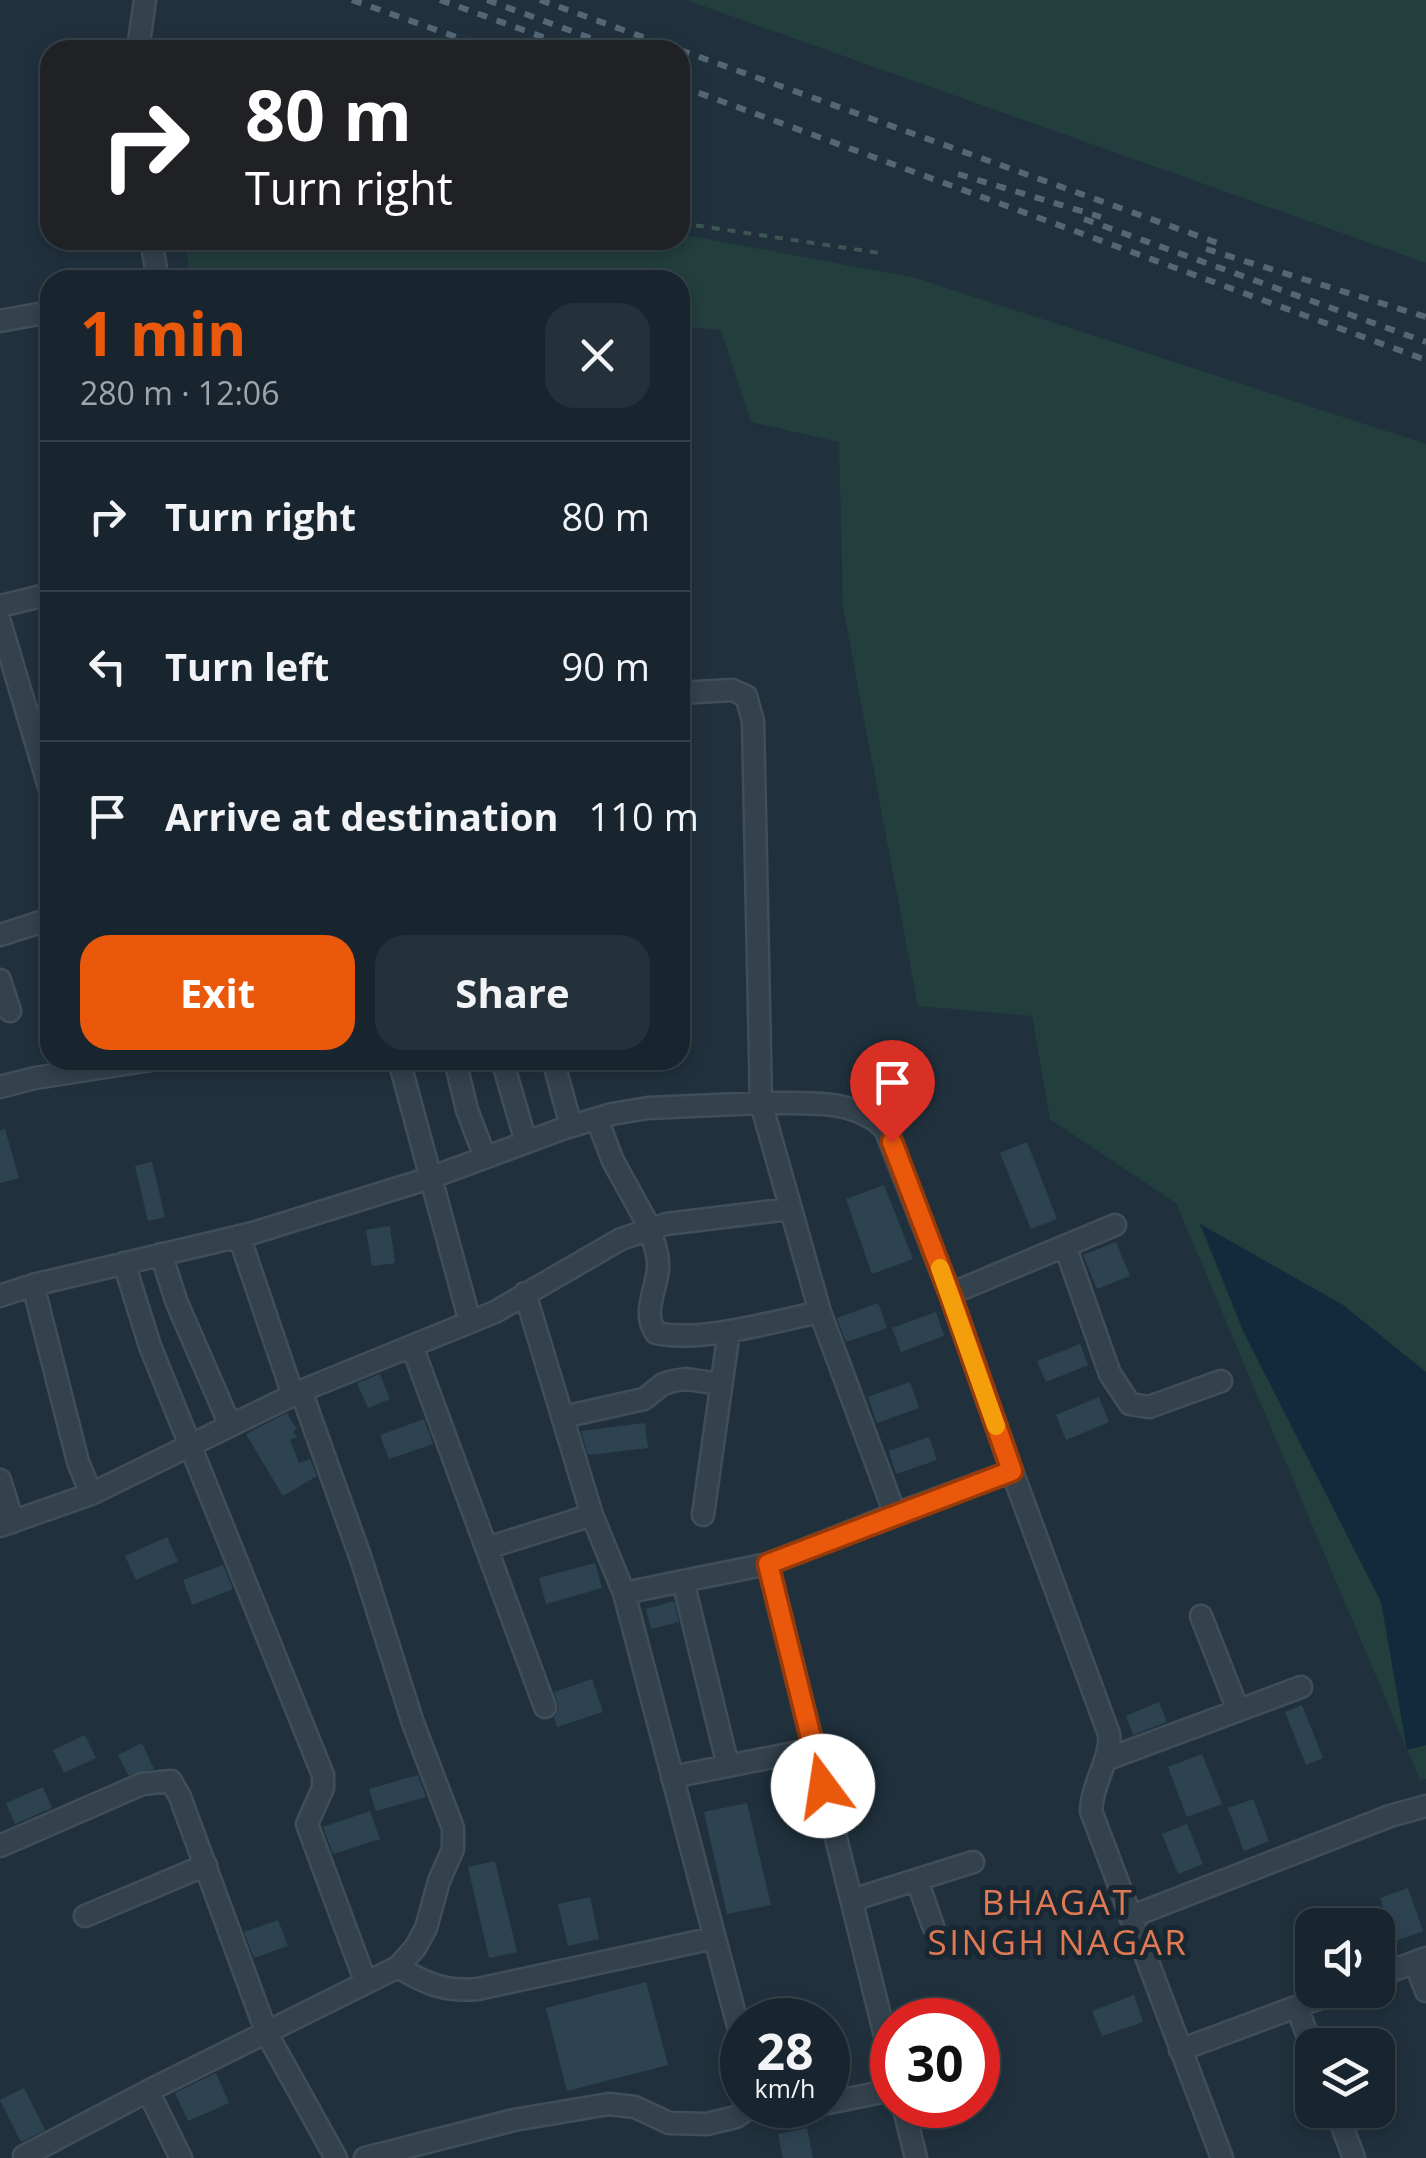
<!DOCTYPE html>
<html lang="en">
<head>
<meta charset="utf-8">
<style>
	body { margin:0; font-family:"Open Sans",sans-serif; background:#25313a; color:#f1f3f6; height:100vh; display:flex; flex-direction:column; font-size:38px; white-space:nowrap }
	* { box-sizing:border-box; margin:0 }
	p { font-size:32px; color:#9fa5aa }
	.icon { flex:none; width:55px; height:55px; fill:none; stroke:currentColor; stroke-width:2; stroke-linecap:round; stroke-linejoin:round }
	.map { position:relative; flex:1; overflow:hidden }
	.drawer { position:absolute; left:40px; top:270px; width:650px; height:800px; display:flex; flex-direction:column; background:#18252e; border-radius:30px; box-shadow:0 5px 15px #0003,0 0 0 2px #36424a }
	.drawer>* { flex:none }
	.top-card { position:absolute; left:40px; top:40px; width:650px; height:210px; border-radius:30px; box-shadow:0 5px 15px #0003,0 0 0 2px #36424a; background:#202124; color:#fff; overflow:hidden }
	.tools { position:absolute; left:1295px; top:1908px; display:grid; gap:20px }
	.tools a { display:grid; place-items:center; width:100px; height:100px; border-radius:20px; background:#18252e; box-shadow:0 5px 15px #0003,0 0 0 2px #36424a; font-size:50px }
	.speed { position:absolute; left:720px; top:1998px; display:flex; gap:20px; font-size:50px; font-weight:700; text-align:center }
	.speed>* { display:grid; place-content:center; width:130px; height:130px; border-radius:50%; background:#18252e; box-shadow:0 5px 15px #0003,0 0 0 2px #36424a; line-height:1 }
	.speed small { font-size:25px; font-weight:400 }
	.speed .limit { border:15px solid #d22; background:#fff; color:#111 }
	.pin { position:absolute; display:grid; place-items:center; width:85px; height:85px; color:#fff; margin:-102px -42px; border-radius:50% 50% 50% 0; rotate:-45deg; box-shadow:0 0 10px #0007 }
	.pin .icon { rotate:45deg }
	.me { position:absolute; width:110px; margin:-55px; rotate:346deg; stroke-linejoin:round; filter:drop-shadow(0 0 8px #0008) }
	.turn { display:flex; align-items:center; gap:35px; height:210px; padding:0 40px; font-size:45px }
	.turn .icon { width:130px; height:130px; stroke-width:2.5 }
	.turn b { display:block; font-size:70px; line-height:85px }
	.round { display:grid; place-items:center; flex:none; width:105px; height:105px; border-radius:30px; background:#25313a }
	.overview { display:flex; align-items:center; justify-content:space-between; height:170px; padding:0 40px }
	h1 { font-size:60px; font-weight:700; line-height:75px; color:#ea580c }
	.button { display:flex; gap:20px; margin-top:auto; padding:20px 40px }
	.button a { flex:1; height:115px; border-radius:30px; background:#ea580c; color:#fff; font-size:40px; font-weight:700; line-height:115px; text-align:center }
	.button a+a { background:#25313a; color:#f1f3f6 }
	ul { padding:0; list-style:none }
	li { display:flex; align-items:center; gap:30px; height:150px; padding:0 40px; border-top:2px solid #36424a }
	li div { flex:1 }
	li b { display:block; font-size:38px }
	li em { font-style:normal }
	.map>svg:first-child { display:block }
	.green { fill:#223e3d }
	.water { fill:#122a3c }
	.building { fill:#2e4352 }
	.lines { fill:none; stroke-linecap:round; stroke-linejoin:round }
	.street-casing { stroke:#404e59; stroke-width:25 }
	.path { stroke:#3b5654; stroke-width:4; stroke-dasharray:8 8; stroke-linecap:butt }
	.street { stroke:#34424d; stroke-width:20 }
	.rail { stroke:#556775; stroke-width:6; stroke-dasharray:10 10; stroke-linecap:butt }
	.route-casing { stroke:#983908; stroke-width:25 }
	.route { stroke:#ea580c; stroke-width:18 }
	.slow { stroke:#f59e0b; stroke-width:18 }
	.labels { text-anchor:middle; dominant-baseline:central; stroke-width:10; stroke-linejoin:round; paint-order:stroke }
	.neighbourhood-label { font-size:35px; letter-spacing:2.5px; fill:#df7a54; stroke:#192732 }
</style>
</head>
<body>
<div class="map">
<svg width="1426" height="2158" viewBox="0 0 1426 2158">
	<rect width="100%" height="100%" fill="#20313d"/>
	<path class="green" d="M686 0H1426V263L1387 249Z
		M680 234 916 278 1426 444V1779L1420 1780 1176 1203 1050 1119 1032 1016 918 1006 843 607 839 442 751 422 721 330 680 326V280H198L190 279 185 240H680Z"/>
	<path class="water" d="M1200 1224 1343 1305 1426 1372V1745L1407 1750 1381 1602 1244 1333Z"/>
	<path class="building" d="M5 1129 19 1178 0 1183V1130Z
		M1027 1142 1057 1219 1031 1229 1000 1153Z
		M152 1162 165 1217 148 1221 135 1166Z
		M884 1185 913 1259 872 1274 846 1199Z
		M390 1226 395 1263 372 1266 366 1230Z
		M1116 1242 1130 1276 1097 1289 1083 1255Z
		M878 1303 887 1328 846 1342 837 1318Z
		M936 1312 944 1336 901 1352 892 1328Z
		M1080 1344 1088 1365 1046 1382 1037 1361Z
		M380 1374 390 1399 368 1408 357 1383Z
		M910 1382 919 1408 877 1423 868 1397Z
		M1099 1397 1109 1422 1066 1440 1056 1415Z
		M287 1413 297 1430 293 1431 297 1437 290 1440 299 1463 310 1459 317 1476 283 1496 246 1434Z
		M424 1419 433 1444 389 1459 380 1435Z
		M645 1423 648 1448 588 1455 581 1431Z
		M929 1437 937 1460 896 1474 889 1451Z
		M167 1537 178 1561 136 1580 125 1556Z
		M595 1563 602 1588 546 1604 539 1578Z
		M223 1565 233 1589 192 1605 183 1580Z
		M674 1601 679 1622 651 1629 646 1609Z
		M592 1679 603 1712 557 1727 554 1717 559 1708 554 1692Z
		M1159 1702 1167 1722 1133 1735 1126 1716Z
		M1302 1705 1323 1758 1306 1765 1285 1712Z
		M85 1735 96 1758 64 1773 53 1750Z
		M142 1743 154 1769 128 1775 118 1755Z
		M1202 1754 1222 1804 1187 1817 1168 1767Z
		M418 1775 426 1797 376 1811 369 1789Z
		M43 1787 52 1808 15 1824 6 1803Z
		M1253 1799 1269 1841 1244 1851 1228 1808Z
		M747 1803 771 1905 727 1914 704 1812Z
		M370 1811 380 1839 333 1854 323 1827Z
		M1187 1824 1203 1864 1178 1874 1162 1834Z
		M495 1861 517 1952 489 1958 468 1867Z
		M1408 1888 1423 1931 1395 1941 1380 1898Z
		M590 1897 599 1939 568 1946 558 1904Z
		M278 1920 288 1946 254 1958 244 1932Z
		M646 1982 668 2065 567 2091 546 2008Z
		M1134 1995 1143 2022 1102 2036 1092 2011Z
		M216 2073 229 2103 188 2121 175 2093Z
		M24 2088 45 2130 21 2142 0 2100Z
		M807 2128 813 2158H783L778 2134Z"/>
	<g class="lines">
		<defs>
			<path id="street" d="M138 50 145 0
				M151 240 158 280
				M0 321 50 312
				M0 606 50 594
				M0 622 50 790
				M680 693 732 690 746 696 753 721 761 1103C803 1104 854 1097 885 1129L950 1294 1012 1471
				M0 935 50 919
				M0 980 10 1011
				M405 1060 400 1064 470 1322
				M455 1060 467 1110 485 1157
				M502 1060 526 1142
				M553 1060 571 1126
				M0 1087 35 1078 151 1060
				M597 1119 613 1161 650 1228
				M648 1229C654 1242 659 1254 658 1269 656 1290 642 1314 656 1333 701 1343 775 1321 820 1312
				M239 1236 293 1395
				M1065 1246 1110 1374 1130 1404 1149 1407 1221 1381
				M161 1254 177 1303 230 1425
				M124 1263 150 1346 323 1775V1788L307 1824 366 1983
				M33 1285 78 1462 91 1494
				M525 1293 592 1515 624 1593 768 1564 895 1514
				M950 1294 1115 1225
				M0 1296 33 1285 253 1233 430 1178 562 1129 612 1114 648 1108 761 1103 820 1312 895 1514 1012 1471 1109 1734C1112 1757 1092 1783 1091 1811L1222 2158
				M412 1346 545 1707
				M563 1417 644 1399 663 1384 673 1381 686 1379 720 1384
				M0 1480 13 1522
				M703 1515 729 1331
				M0 1526 91 1494 301 1391 495 1312 621 1239 666 1224 789 1209
				M487 1548 592 1515
				M768 1564 892 2064
				M683 1581 728 1766
				M624 1593 742 2041
				M1201 1616 1238 1710
				M1105 1760 1301 1687
				M672 1777 814 1749
				M0 1846 142 1784 171 1781 180 1797 267 2034 336 2158
				M917 1880 933 1926
				M852 1900 973 1862
				M85 1916 206 1865
				M1130 1917 1390 1816 1426 1806
				M1415 1962 1426 1991
				M398 1967C426 1984 445 1992 478 1989L714 1938
				M1378 1976 1426 1958
				M1297 2007 1312 2048
				M1180 2050 1342 1990
				M148 2091 181 2158
				M828 2103 892 2090
				M766 2105 777 2111 815 2105
				M903 2105 916 2158
				M1336 2110 1354 2158
				M24 2156 148 2091 398 1967 415 1948 426 1928 439 1881 453 1849V1828L413 1723 361 1559 301 1391
				M365 2158 514 2120 609 2104 635 2107 669 2123 707 2124 736 2117 754 2105"/>
		</defs>
		<use href="#street" class="street-casing"/>
		<path class="path" d="M680 223 880 253"/>
		<use href="#street" class="street"/>
		<path class="rail" d="M352 0 493 50
			M440 0 579 50
			M487 0 623 50
			M540 0 679 50
			M680 50 1226 246
			M680 86 1426 360
			M958 174 1101 217
			M1084 219 1426 342
			M1206 249 1426 317"/>
	</g>
	<g class="lines">
		<defs>
			<path id="route" d="M823 1786 768 1564 1012 1471 950 1294 892 1142"/>
		</defs>
		<use href="#route" class="route-casing"/>
		<use href="#route" class="route"/>
		<path class="slow" d="M940 1268 996 1426"/>
	</g>
	<g class="labels">
		<g class="neighbourhood-label">
			<text x="1058" y="1901">BHAGAT<tspan x="1058" dy="40">SINGH NAGAR</tspan></text>
		</g>
	</g>
</svg>
<div class="tools">
<a><svg class="icon" aria-label="sound" viewBox="0 0 24 24"><path d="M4 9h4l5-4v14l-5-4H4zM17 9q2 3 0 6"/></svg></a>
<a><svg class="icon" aria-label="layers" viewBox="0 0 24 24"><path d="M12 4l9 5-9 5-9-5zM3 14l9 5 9-5"/></svg></a>
</div>
<div class="speed"><div>28<small>km/h</small></div><div class="limit">30</div></div>
<div class="pin" style="left:892px;top:1142px;background:#d93025"><svg class="icon" aria-label="arrive" viewBox="0 0 24 24"><path d="M6 21V4h12l-3 4 3 4H6"/></svg></div>
<svg class="me" style="left:823px;top:1786px" viewBox="-20 -20 40 40"><circle r="19" fill="#fff"/><path d="M0-13L10 11 0 6-10 11z" fill="#ea580c"/></svg>
<div class="top-card">
<div class="turn"><svg class="icon" aria-label="right" viewBox="0 0 24 24"><path d="M7 20v-9h11M14 6l5 5-5 5"/></svg><div><b>80 m</b>Turn right</div></div>
</div>
<section class="drawer">
<div class="overview"><div><h1>1 min</h1><p>280 m · 12:06</p></div><a class="round"><svg class="icon" aria-label="close" viewBox="0 0 24 24"><path d="M6 6l12 12M18 6L6 18"/></svg></a></div>
<ul>
<li><svg class="icon" aria-label="right" viewBox="0 0 24 24"><path d="M7 20v-9h11M14 6l5 5-5 5"/></svg><div><b>Turn right</b></div><em>80 m</em></li>
<li><svg class="icon" aria-label="left" viewBox="0 0 24 24"><path d="M17 20v-9H6M10 6l-5 5 5 5"/></svg><div><b>Turn left</b></div><em>90 m</em></li>
<li><svg class="icon" aria-label="arrive" viewBox="0 0 24 24"><path d="M6 21V4h12l-3 4 3 4H6"/></svg><div><b>Arrive at destination</b></div><em>110 m</em></li>
</ul>
<div class="button"><a>Exit</a><a>Share</a></div>
</section>
</div>
</body>
</html>
